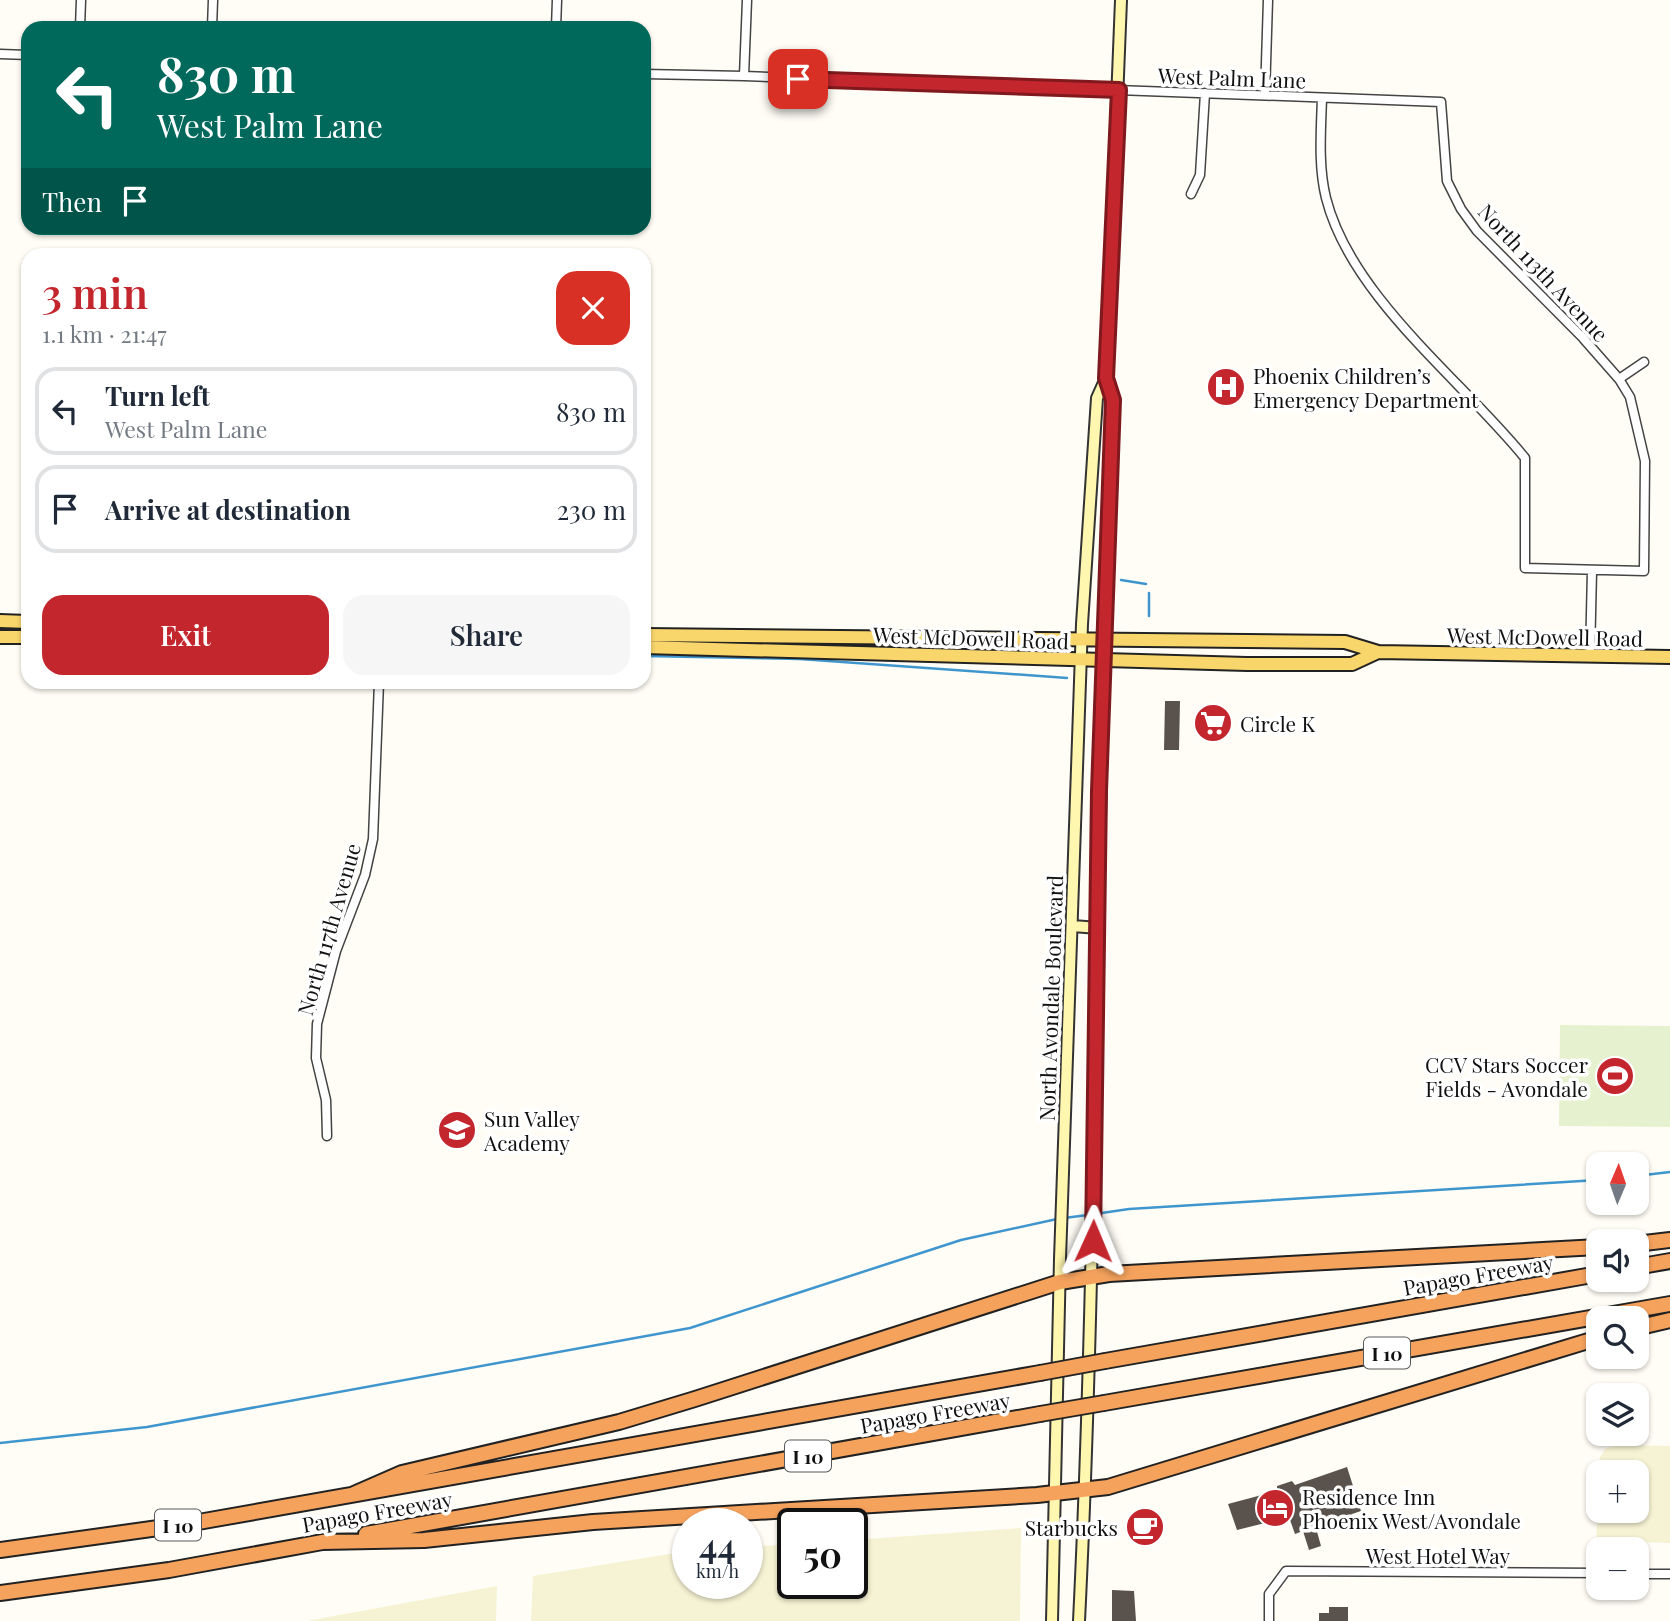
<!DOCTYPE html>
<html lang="en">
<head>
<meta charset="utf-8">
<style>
	body { margin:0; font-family:"Playfair Display",serif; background:#f6f6f7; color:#1f2937; height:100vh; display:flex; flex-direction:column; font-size:26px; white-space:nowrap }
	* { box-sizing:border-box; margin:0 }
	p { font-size:23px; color:#747a83 }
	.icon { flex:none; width:38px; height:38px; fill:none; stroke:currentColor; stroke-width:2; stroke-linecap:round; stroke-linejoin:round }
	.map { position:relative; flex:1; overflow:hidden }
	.details { position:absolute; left:21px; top:248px; width:630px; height:441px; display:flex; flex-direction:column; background:#fff; border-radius:21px; box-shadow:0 2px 5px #0004 }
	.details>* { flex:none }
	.top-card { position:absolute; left:21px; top:21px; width:630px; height:214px; border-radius:21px; box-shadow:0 2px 5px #0004; background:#00695c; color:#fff; overflow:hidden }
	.needle { width:46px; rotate:2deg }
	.controls { position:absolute; left:1586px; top:1152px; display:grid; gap:14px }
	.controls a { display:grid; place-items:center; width:63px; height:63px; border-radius:14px; background:#fff; box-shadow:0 2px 5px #0004; font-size:35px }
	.speed { position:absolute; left:672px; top:1508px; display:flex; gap:14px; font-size:35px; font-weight:700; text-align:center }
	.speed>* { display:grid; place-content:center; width:91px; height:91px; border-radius:50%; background:#fff; box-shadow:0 2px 5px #0004; line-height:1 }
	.speed small { font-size:18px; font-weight:400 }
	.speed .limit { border:4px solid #111; border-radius:10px; background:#fff; color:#111 }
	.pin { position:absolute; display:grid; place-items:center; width:60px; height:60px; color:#fff; margin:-30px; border-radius:14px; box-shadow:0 4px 10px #0006 }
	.me { position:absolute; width:77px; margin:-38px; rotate:1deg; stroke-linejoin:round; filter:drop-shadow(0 0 5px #0008) }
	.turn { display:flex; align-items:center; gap:24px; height:147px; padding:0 21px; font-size:32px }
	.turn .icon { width:91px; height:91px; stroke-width:2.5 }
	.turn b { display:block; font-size:49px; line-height:60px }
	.then { display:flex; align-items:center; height:66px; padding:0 21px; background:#0003; gap:14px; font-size:26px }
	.round { display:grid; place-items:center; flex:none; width:74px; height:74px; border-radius:21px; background:#f6f6f7 }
	.head { display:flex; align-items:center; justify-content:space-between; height:119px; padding:0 21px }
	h1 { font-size:42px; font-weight:600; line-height:52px; color:#c4262e }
	.action { display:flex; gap:14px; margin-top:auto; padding:14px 21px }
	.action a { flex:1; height:80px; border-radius:21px; background:#c4262e; color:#fff; font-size:28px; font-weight:600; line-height:80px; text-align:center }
	.action a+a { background:#f6f6f7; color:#1f2937 }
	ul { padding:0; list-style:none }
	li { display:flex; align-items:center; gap:21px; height:88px; margin:0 14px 10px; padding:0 7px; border:4px solid #e0e1e3; border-radius:21px }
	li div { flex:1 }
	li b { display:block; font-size:26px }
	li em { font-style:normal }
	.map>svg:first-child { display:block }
	.farmland { fill:#f6f3d4 }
	.pitch { fill:#e6f2cf }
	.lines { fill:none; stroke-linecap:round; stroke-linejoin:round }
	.stream { stroke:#3f96cf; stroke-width:2.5 }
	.building { fill:#5a524d }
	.street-casing { stroke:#444; stroke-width:11 }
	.secondary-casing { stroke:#333; stroke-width:14 }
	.primary-casing { stroke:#222; stroke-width:16 }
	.highway-casing { stroke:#222; stroke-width:18 }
	.street { stroke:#fff; stroke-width:8 }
	.secondary { stroke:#fff6b0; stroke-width:10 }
	.primary { stroke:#f9d66b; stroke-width:12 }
	.highway { stroke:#f5a25d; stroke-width:14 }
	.highway-bridge-casing { stroke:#222; stroke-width:18; stroke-linecap:butt }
	.highway-bridge { stroke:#f5a25d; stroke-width:14 }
	.route-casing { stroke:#7f191e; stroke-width:18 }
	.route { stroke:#c4262e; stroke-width:12 }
	.labels { text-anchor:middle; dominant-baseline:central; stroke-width:7; stroke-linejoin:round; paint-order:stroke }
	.shield { fill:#fff; stroke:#585858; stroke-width:2 }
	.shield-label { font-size:19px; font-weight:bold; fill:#111 }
	.street-label { font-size:21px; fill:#111; stroke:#fff }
	.poi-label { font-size:21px; fill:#111; stroke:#fff; text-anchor:start }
</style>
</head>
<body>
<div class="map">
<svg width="1670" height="1621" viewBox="0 0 1670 1621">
	<rect width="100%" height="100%" fill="#fffdf5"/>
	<path class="farmland" d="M1620 1445 1670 1446V1543L1596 1541 1598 1502V1510H1636V1472H1599L1600 1457 1606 1448Z
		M1021 1528 1020 1621H531L533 1576 688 1551V1584H747V1547L793 1544V1584H852V1540Z
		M497 1586 496 1621H307Z"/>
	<path class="pitch" d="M1560 1025 1670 1026V1127L1559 1126Z"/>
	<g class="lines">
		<path class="stream" d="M1121 580 1146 584
			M1149 616V593
			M644 656 800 659 1067 678
			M1636 1176 1670 1172
			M1095 1214 1129 1209 1598 1180
			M1064 1218 1088 1215
			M0 1443 147 1427 690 1328 961 1240 1057 1219"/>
	</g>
	<path class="building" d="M1165 701H1180L1179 750H1164Z
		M1204 711H1222V741L1203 740Z
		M1347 1467 1361 1511 1352 1514 1353 1518 1345 1520 1344 1516 1316 1528 1321 1546 1309 1550 1303 1531 1295 1534 1289 1517 1237 1530 1228 1504 1277 1491V1486L1292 1481 1295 1485Z
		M1112 1590 1134 1591 1136 1621H1112Z
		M1329 1607H1348V1621H1319V1613H1329Z"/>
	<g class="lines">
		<defs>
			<path id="street" d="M80 28 81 0
				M212 28 213 0
				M556 28 557 0
				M0 54 28 55
				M644 74 744 76 1441 102 1447 181 1461 209 1477 231 1583 338 1619 379 1630 397 1645 461 1644 571 1525 568V458C1462 380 1351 297 1326 198 1318 166 1321 130 1322 98
				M744 76 747 0
				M1265 95 1268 0
				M1191 194 1200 175 1205 93
				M1619 379 1644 362
				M1590 656 1592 571
				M327 1136 326 1100 316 1058 317 1024 336 951 365 875 373 839 379 682
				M1636 1574H1670
				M1269 1621V1594L1286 1571 1598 1573"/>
			<path id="secondary" d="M1073 926 1098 928
				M1052 1621 1060 1259 1082 624 1097 398 1106 378
				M1079 1621C1099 1214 1094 807 1113 400L1106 378 1121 0"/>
			<path id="primary" d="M0 621 28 622
				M644 635 1345 642 1378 652 1670 657
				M0 637H28
				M644 647 1247 664H1352L1378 652"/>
			<path id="highway" d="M1636 1244 1670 1240
				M1636 1267 1670 1261
				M1636 1328 1670 1320
				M1105 1361 1598 1274
				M1104 1403 1670 1304
				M354 1494 402 1473 619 1422 695 1399 1060 1282 1109 1274 1598 1247
				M366 1534 1040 1414
				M322 1542 424 1540 593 1522 1037 1495 1108 1487 1598 1338
				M0 1550 187 1524 1040 1373
				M0 1593 169 1570 328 1541"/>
		</defs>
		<use href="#street" class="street-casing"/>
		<use href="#secondary" class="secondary-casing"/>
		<use href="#primary" class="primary-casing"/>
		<use href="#highway" class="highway-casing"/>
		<use href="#street" class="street"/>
		<use href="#secondary" class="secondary"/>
		<use href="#primary" class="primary"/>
		<use href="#highway" class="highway"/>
		<defs>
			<path id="highway-bridge" d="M1040 1373 1105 1361
				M1040 1414 1104 1403"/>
		</defs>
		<use href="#highway-bridge" class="highway-bridge-casing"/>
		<use href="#highway-bridge" class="highway-bridge"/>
	</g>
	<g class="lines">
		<defs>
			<path id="route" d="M798 79 1119 90 1106 378 1113 400 1099 791 1093 1241"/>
		</defs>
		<use href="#route" class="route-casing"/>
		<use href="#route" class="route"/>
	</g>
	<defs>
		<symbol id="hospital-disc" viewBox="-11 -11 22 22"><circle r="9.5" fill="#c4262e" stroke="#fff"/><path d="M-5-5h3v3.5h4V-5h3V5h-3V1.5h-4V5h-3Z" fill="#fff"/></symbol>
		<symbol id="supermarket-disc" viewBox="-11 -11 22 22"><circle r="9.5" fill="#c4262e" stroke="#fff"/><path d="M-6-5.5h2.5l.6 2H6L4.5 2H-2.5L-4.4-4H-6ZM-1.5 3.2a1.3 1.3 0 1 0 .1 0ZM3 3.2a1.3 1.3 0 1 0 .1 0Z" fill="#fff"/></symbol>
		<symbol id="stadium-disc" viewBox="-11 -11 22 22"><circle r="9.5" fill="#c4262e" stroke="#fff"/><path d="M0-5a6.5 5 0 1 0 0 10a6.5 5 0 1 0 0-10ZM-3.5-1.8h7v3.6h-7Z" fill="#fff"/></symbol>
		<symbol id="school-disc" viewBox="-11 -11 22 22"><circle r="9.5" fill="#c4262e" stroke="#fff"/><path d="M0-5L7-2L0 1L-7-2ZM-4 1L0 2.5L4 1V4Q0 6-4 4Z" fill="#fff"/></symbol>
		<symbol id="hotel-disc" viewBox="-11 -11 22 22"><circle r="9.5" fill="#c4262e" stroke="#fff"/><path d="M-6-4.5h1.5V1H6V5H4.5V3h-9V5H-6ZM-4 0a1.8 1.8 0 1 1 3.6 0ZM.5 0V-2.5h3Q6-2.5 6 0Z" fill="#fff"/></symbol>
		<symbol id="cafe-disc" viewBox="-11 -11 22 22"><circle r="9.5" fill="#c4262e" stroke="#fff"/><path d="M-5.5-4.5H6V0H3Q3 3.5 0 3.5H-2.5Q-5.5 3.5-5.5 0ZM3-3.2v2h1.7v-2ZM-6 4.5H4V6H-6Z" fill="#fff"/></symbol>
	</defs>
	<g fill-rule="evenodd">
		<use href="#hospital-disc" x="1204" y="365" width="44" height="44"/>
		<use href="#supermarket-disc" x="1191" y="701" width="44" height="44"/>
		<use href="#stadium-disc" x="1593" y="1054" width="44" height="44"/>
		<use href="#school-disc" x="435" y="1108" width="44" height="44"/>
		<use href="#hotel-disc" x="1253" y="1486" width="44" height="44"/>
		<use href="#cafe-disc" x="1123" y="1505" width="44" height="44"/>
	</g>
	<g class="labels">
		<g class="shield">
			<rect x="1364" y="1337.5" width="46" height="31" rx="5"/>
			<rect x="785" y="1440.5" width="46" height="31" rx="5"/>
			<rect x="155" y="1509.5" width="46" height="31" rx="5"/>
		</g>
		<g class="shield-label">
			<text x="1387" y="1353">I 10</text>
			<text x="808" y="1456">I 10</text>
			<text x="178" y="1525">I 10</text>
		</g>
		<g class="street-label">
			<text transform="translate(1232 77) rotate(2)">West Palm Lane</text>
			<text transform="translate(1544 272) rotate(47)">North 113th Avenue</text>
			<text transform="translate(1545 636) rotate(1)">West McDowell Road</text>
			<text transform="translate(971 637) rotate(2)">West McDowell Road</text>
			<text transform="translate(328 929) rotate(-74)">North 117th Avenue</text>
			<text transform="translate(1050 998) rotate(-88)">North Avondale Boulevard</text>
			<text transform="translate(1478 1274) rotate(-10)">Papago Freeway</text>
			<text transform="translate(935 1412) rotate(-10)">Papago Freeway</text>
			<text transform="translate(377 1511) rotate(-10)">Papago Freeway</text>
			<text x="1438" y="1555">West Hotel Way</text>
		</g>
		<g class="poi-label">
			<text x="1253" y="375">Phoenix Children’s<tspan x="1253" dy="24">Emergency Department</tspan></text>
			<text x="1240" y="723">Circle K</text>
			<text x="1588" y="1064" text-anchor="end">CCV Stars Soccer<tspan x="1588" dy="24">Fields - Avondale</tspan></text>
			<text x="484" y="1118">Sun Valley<tspan x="484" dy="24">Academy</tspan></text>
			<text x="1302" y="1496">Residence Inn<tspan x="1302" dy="24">Phoenix West/Avondale</tspan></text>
			<text x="1118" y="1527" text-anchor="end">Starbucks</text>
		</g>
	</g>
</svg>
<div class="controls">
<a><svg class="needle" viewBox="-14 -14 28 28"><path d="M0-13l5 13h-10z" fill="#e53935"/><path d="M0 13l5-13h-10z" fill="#747a83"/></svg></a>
<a><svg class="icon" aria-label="sound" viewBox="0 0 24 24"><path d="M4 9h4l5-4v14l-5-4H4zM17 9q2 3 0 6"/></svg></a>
<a><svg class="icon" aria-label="search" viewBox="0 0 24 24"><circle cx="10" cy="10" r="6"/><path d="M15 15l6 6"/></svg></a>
<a><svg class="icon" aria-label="layers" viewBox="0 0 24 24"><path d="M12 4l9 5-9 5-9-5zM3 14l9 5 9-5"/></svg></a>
<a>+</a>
<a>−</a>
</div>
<div class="speed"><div>44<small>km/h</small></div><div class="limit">50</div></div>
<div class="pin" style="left:798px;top:79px;background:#d93025"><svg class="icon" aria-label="arrive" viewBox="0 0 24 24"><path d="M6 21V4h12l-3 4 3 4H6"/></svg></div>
<svg class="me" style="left:1093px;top:1241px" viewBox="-20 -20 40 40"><path d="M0-17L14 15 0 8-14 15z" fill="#c4262e" stroke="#fff" stroke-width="4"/></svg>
<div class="top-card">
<div class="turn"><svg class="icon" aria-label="left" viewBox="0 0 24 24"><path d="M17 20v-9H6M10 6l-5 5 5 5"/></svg><div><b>830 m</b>West Palm Lane</div></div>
<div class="then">Then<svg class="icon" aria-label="arrive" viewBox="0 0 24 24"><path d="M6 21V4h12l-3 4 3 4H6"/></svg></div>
</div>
<section class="details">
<div class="head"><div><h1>3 min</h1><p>1.1 km · 21:47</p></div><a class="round" style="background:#d93025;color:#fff"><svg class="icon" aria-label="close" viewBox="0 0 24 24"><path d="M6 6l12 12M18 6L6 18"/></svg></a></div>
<ul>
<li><svg class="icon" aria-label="left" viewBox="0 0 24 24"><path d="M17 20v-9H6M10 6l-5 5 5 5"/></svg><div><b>Turn left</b><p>West Palm Lane</p></div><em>830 m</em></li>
<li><svg class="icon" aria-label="arrive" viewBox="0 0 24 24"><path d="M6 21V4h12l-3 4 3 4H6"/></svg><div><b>Arrive at destination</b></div><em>230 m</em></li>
</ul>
<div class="action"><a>Exit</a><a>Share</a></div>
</section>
</div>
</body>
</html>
